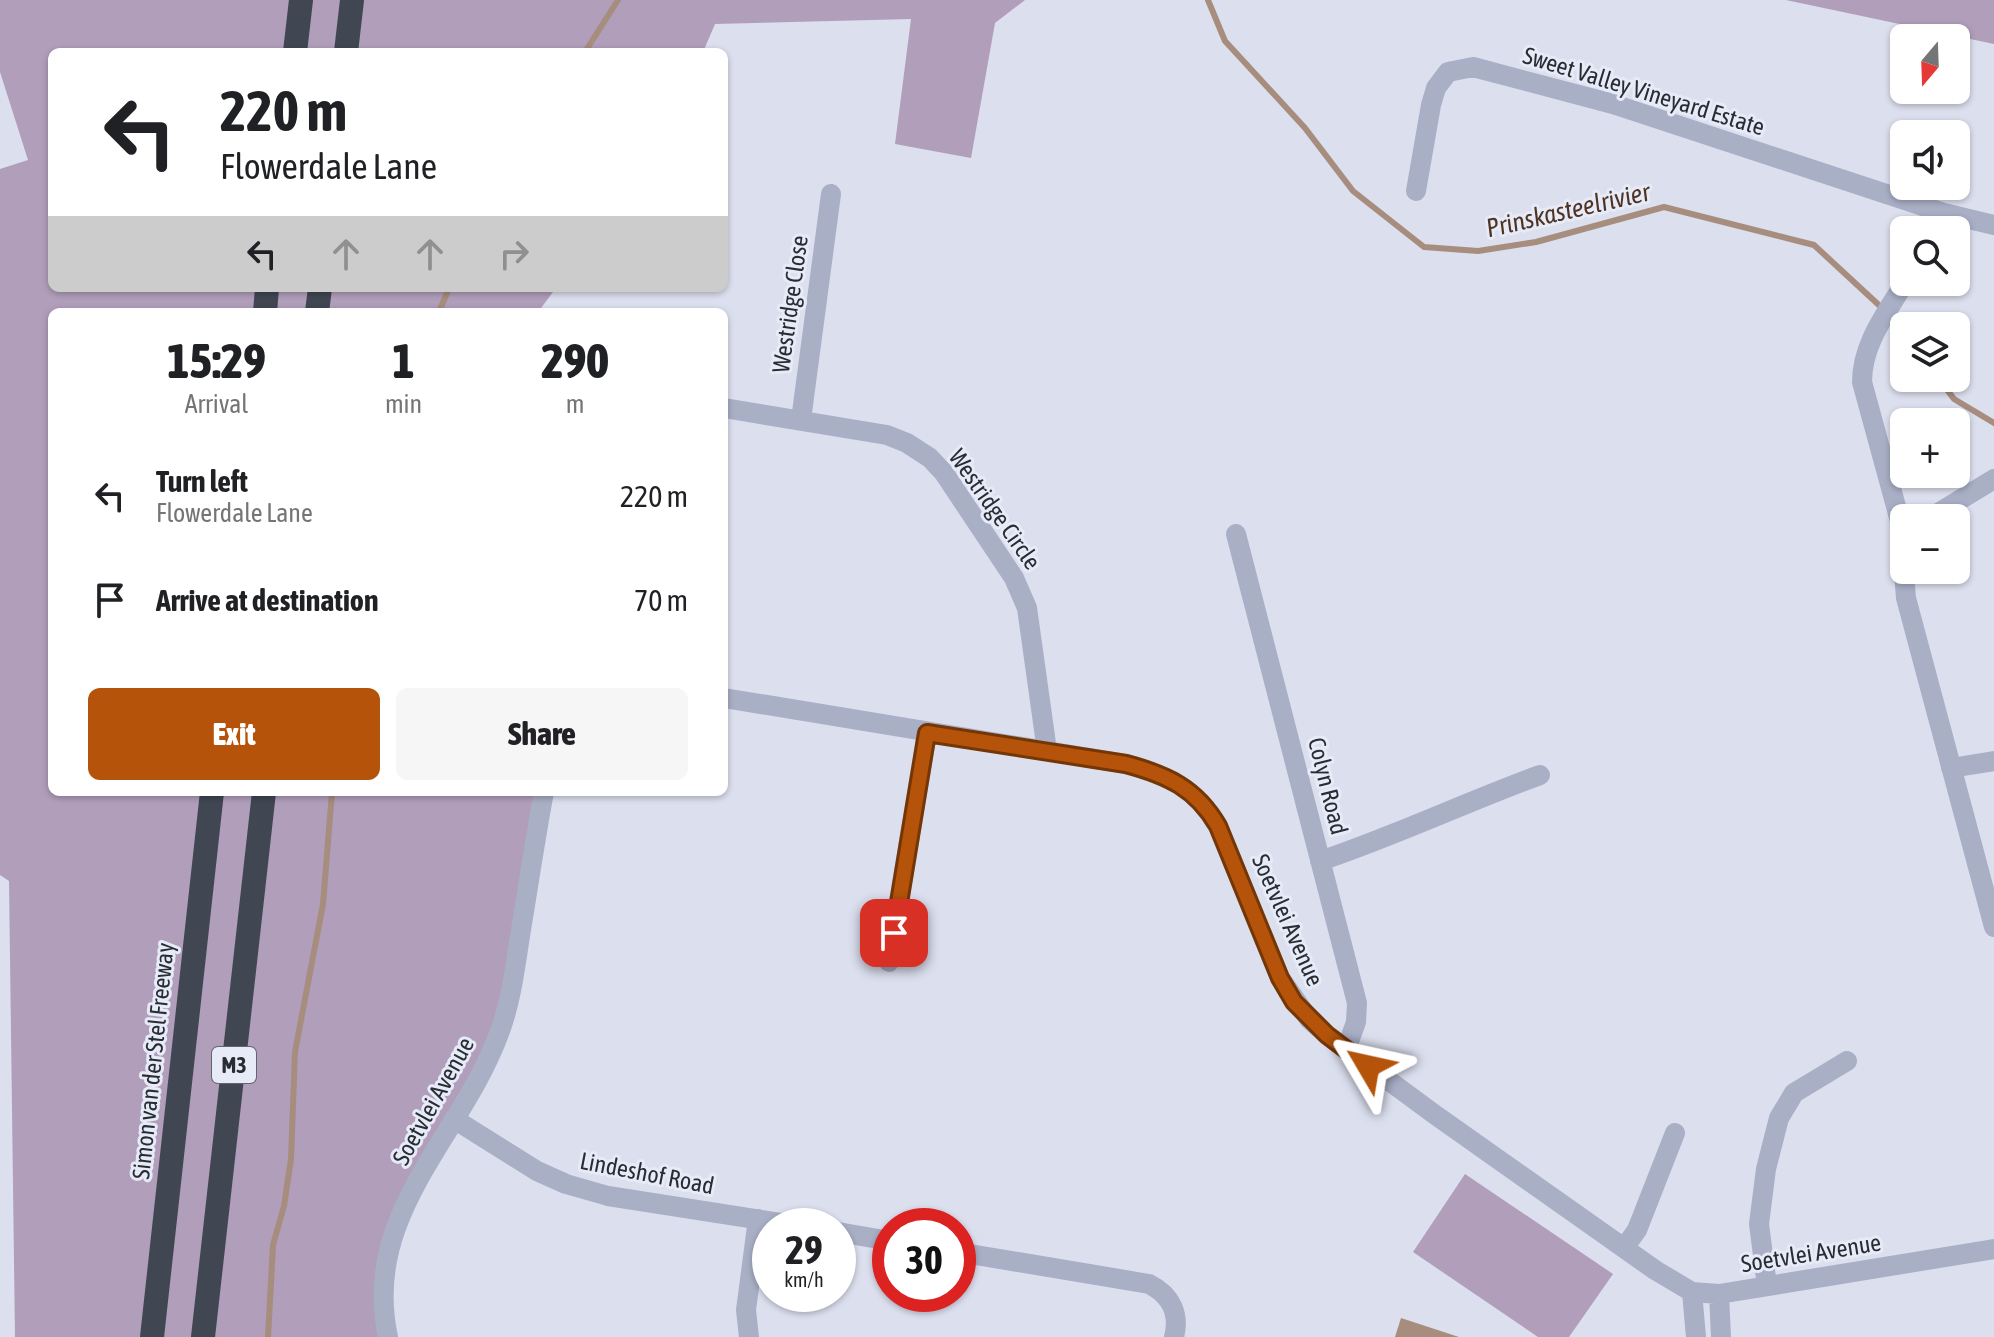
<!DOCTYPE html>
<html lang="en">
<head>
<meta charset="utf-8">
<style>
	body { margin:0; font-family:"Asap Condensed",sans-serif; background:#f6f6f6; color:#202124; height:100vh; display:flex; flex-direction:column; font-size:30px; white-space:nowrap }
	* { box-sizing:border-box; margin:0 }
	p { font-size:26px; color:#757577 }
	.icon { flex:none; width:44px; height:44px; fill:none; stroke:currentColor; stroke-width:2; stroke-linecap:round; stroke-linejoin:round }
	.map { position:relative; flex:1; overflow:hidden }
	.sheet { position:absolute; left:48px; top:308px; width:680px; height:488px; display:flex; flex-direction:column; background:#fff; border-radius:12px; box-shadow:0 2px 6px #0004 }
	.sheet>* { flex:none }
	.banner { position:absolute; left:48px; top:48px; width:680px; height:244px; border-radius:12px; box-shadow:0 2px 6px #0004; background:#fff; color:#202124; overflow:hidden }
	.needle { width:52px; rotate:199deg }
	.fabs { position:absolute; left:1890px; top:24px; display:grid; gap:16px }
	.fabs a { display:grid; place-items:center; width:80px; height:80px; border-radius:12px; background:#fff; box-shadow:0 2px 6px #0004; font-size:40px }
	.speed { position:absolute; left:752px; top:1208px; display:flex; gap:16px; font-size:40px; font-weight:700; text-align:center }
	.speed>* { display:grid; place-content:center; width:104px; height:104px; border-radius:50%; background:#fff; box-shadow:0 2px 6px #0004; line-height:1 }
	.speed small { font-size:20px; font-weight:400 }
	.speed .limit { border:12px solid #d22; background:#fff; color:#111 }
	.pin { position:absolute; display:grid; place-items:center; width:68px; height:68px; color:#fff; margin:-34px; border-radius:16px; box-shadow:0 4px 12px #0006 }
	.me { position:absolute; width:88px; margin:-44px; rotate:306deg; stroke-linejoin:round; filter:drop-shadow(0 0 6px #0008) }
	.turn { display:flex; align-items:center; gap:28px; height:168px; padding:0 40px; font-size:36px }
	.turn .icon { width:104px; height:104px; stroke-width:2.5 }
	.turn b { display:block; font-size:56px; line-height:68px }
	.lanes { display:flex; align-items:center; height:76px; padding:0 40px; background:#0003; justify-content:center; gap:40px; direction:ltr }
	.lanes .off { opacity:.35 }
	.eta { display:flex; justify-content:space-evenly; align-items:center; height:136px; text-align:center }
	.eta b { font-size:48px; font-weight:800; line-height:56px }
	.cta { display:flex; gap:16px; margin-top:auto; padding:16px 40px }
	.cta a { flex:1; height:92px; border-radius:12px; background:#b45309; color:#fff; font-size:32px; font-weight:800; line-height:92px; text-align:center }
	.cta a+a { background:#f6f6f6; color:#202124 }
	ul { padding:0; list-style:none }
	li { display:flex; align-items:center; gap:24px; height:104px; padding:0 40px }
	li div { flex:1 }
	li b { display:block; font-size:30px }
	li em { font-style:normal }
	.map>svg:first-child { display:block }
	.green { fill:#b19ebb }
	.water { fill:#a78d7e }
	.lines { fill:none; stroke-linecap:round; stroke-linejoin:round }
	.stream { stroke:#a78d7e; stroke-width:6 }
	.minor { stroke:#a9afc5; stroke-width:20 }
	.highway { stroke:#404753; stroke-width:24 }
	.route-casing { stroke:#753606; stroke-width:20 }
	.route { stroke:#b45309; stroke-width:14 }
	.labels { text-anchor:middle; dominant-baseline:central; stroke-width:6; stroke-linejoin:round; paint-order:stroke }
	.shield { fill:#e7eaf7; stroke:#61656e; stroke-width:2 }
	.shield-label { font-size:22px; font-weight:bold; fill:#282c33 }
	.street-label { font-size:24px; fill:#282c33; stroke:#e7eaf7 }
	.water-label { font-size:26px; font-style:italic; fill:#4f3423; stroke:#e7eaf7 }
</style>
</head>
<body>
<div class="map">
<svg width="1994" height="1337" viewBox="0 0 1994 1337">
	<rect width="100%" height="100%" fill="#dcdfee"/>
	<path class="green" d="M0 0H1025L995 23 971 158 895 144 911 19 715 24 703 52H52V288H556L538 312H52V792H544L508 1006 397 1220 388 1337H15L9 881 0 875V169L28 160 0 72Z
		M1786 0H1994V44Z
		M1465 1174 1613 1274 1569 1337H1538L1413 1252Z"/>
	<path class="water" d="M1401 1318 1459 1337H1395Z"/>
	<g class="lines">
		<path class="stream" d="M1208 0 1225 41 1305 128 1353 191 1424 247 1478 251 1536 242 1664 207 1814 245 1881 307
			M585 52 618 0
			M439 312 449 288
			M1895 321 1904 333
			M1938 378 1954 399 1994 423
			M268 1337 273 1245 284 1206 291 1159 295 1052 323 904 332 792"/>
		<path class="minor" d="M1416 191 1431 105 1436 88 1448 72 1473 67 1613 104 1944 213 1994 225
			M1905 282C1886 314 1862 344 1862 382L1900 521 1906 598 1994 927
			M724 408 887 435 907 443 930 458 944 473 1014 578 1027 608 1047 751
			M801 420 831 194
			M1930 518 1994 479
			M1236 534 1357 1003 1356 1022 1346 1050
			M724 698 1126 764C1167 775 1196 788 1218 826L1280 978 1309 1019 1327 1035 1434 1114 1655 1270 1692 1292 1719 1294 1994 1249
			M1951 768 1994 761
			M1320 861C1395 836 1466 802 1540 775
			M889 962 927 733
			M454 1119 537 1171 566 1184 608 1196 800 1226
			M838 1232 890 1241
			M1624 1248 1637 1230 1675 1133
			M958 1252 1149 1284C1171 1295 1180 1314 1174 1337
			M1767 1286 1759 1224 1766 1169 1779 1118 1794 1093 1847 1061
			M1692 1292 1696 1337
			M1719 1294 1721 1337
			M388 1337C361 1213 462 1137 500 1031 511 1001 515 968 520 936 528 888 535 840 544 792
			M749 1337 746 1310 758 1219"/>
		<path class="highway" d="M295 52 301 0
			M346 52 352 0
			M265 312 267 288
			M317 312 320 288
			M152 1337 212 792
			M203 1337 264 792"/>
	</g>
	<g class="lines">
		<defs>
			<path id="route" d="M894 933 927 733 1126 764C1167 775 1196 788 1218 826L1280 978 1294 1002 1327 1035 1368 1066"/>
		</defs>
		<use href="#route" class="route-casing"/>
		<use href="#route" class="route"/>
	</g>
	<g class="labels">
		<rect class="shield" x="212" y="1047" width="44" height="36" rx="6"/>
		<g class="shield-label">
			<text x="234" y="1065">M3</text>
		</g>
		<g class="street-label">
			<text transform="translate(1644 91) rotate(17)">Sweet Valley Vineyard Estate</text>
			<text transform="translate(790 304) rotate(-82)">Westridge Close</text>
			<text transform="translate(995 509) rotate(55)">Westridge Circle</text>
			<text transform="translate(1328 786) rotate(76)">Colyn Road</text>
			<text transform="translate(1288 920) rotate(66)">Soetvlei Avenue</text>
			<text transform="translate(153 1061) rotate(-84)">Simon van der Stel Freeway</text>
			<text transform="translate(433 1101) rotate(-61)">Soetvlei Avenue</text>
			<text transform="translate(647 1173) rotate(11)">Lindeshof Road</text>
			<text transform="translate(1811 1253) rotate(-9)">Soetvlei Avenue</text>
		</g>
		<g class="water-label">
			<text transform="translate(1568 210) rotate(-13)">Prinskasteelrivier</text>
		</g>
	</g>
</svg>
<div class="fabs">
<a><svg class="needle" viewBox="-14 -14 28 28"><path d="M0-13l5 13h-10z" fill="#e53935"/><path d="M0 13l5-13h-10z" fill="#757577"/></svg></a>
<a><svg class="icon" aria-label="sound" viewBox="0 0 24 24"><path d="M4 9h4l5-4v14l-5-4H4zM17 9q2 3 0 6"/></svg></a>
<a><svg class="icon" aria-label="search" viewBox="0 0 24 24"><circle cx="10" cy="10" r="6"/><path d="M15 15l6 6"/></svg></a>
<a><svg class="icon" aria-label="layers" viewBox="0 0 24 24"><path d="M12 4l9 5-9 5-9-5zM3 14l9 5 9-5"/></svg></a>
<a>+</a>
<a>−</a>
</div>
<div class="speed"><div>29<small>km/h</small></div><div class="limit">30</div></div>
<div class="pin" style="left:894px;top:933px;background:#d93025"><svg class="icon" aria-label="arrive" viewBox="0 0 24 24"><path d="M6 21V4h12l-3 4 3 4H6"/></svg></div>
<svg class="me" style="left:1368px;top:1066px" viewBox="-20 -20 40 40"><path d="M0-17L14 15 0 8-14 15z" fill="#b45309" stroke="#fff" stroke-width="4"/></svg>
<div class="banner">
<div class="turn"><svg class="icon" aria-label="left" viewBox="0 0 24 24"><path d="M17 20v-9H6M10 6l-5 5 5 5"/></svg><div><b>220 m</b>Flowerdale Lane</div></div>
<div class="lanes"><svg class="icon" aria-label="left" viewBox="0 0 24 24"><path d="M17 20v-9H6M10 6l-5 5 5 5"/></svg><svg class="icon off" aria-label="ahead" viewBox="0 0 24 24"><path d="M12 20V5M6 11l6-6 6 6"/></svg><svg class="icon off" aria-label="ahead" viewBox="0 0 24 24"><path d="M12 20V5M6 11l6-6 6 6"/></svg><svg class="icon off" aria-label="right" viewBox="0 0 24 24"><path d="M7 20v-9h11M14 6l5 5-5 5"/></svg></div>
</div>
<section class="sheet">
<div class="eta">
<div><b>15:29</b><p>Arrival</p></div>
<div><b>1</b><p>min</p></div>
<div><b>290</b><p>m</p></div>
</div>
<ul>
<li><svg class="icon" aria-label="left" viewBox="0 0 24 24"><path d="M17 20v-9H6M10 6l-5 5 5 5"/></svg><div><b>Turn left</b><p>Flowerdale Lane</p></div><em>220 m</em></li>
<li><svg class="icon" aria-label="arrive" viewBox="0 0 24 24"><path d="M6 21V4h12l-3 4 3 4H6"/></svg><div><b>Arrive at destination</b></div><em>70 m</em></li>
</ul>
<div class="cta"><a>Exit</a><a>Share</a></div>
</section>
</div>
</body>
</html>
